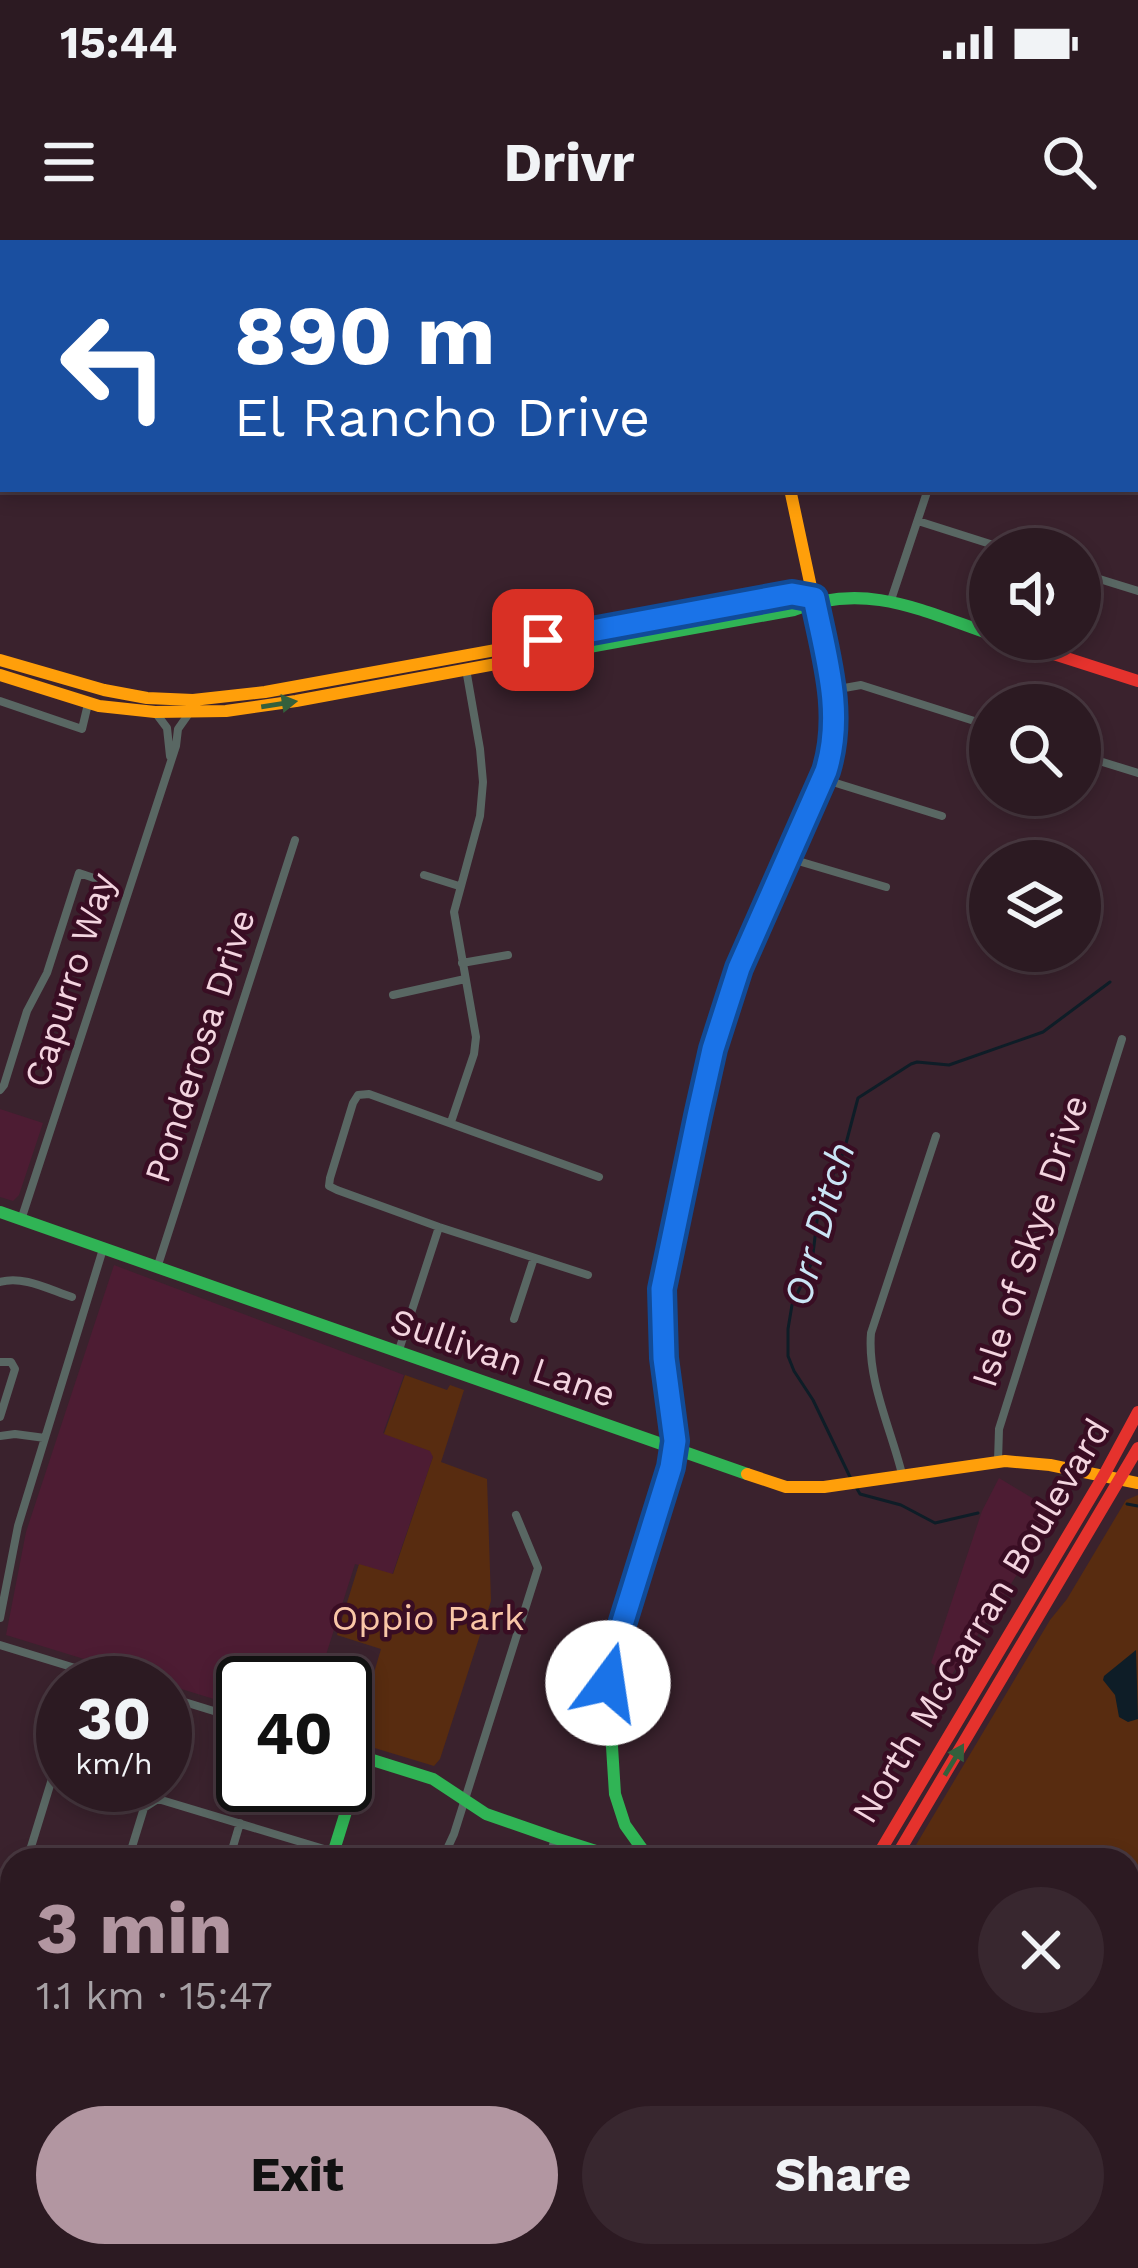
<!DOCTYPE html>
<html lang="en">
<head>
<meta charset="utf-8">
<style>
	body { margin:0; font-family:"Work Sans",sans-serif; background:#38272f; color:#f1f3f6; height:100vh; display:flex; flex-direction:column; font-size:45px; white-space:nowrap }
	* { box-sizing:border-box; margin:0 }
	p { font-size:39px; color:#a6a1a5 }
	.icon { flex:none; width:66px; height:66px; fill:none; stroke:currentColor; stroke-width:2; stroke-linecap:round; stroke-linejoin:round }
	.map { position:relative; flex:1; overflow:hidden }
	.side { position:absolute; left:0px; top:1608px; width:1140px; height:420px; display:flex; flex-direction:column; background:#2c1a22; border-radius:36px 36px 0 0; box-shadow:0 6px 18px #0003,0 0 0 3px #483840 }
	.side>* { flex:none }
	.banner { position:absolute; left:0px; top:0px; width:1140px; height:252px; box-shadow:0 6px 18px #0003,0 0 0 3px #483840; background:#1a4fa0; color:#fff; overflow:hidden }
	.fabs { position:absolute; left:969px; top:288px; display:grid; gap:24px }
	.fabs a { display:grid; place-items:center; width:132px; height:132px; border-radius:50%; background:#2c1a22; box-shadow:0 6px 18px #0003,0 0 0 3px #483840; font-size:60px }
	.speed { position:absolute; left:36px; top:1416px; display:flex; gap:24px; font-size:60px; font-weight:700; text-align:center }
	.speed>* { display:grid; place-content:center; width:156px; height:156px; border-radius:50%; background:#2c1a22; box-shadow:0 6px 18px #0003,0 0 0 3px #483840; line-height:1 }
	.speed small { font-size:30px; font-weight:400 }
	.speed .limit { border:6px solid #111; border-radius:18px; background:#fff; color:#111 }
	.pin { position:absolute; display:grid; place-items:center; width:102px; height:102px; color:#fff; margin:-51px; border-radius:24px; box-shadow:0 6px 18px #0006 }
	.me { position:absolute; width:132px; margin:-66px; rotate:14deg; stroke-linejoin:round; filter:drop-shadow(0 0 9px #0008) }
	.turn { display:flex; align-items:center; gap:42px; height:252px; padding:0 36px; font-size:54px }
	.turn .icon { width:156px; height:156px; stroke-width:2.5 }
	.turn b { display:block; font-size:84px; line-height:102px }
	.round { display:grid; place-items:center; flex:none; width:126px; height:126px; border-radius:63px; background:#38272f }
	.headline { display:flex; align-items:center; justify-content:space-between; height:204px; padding:0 36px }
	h1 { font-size:72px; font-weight:700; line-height:90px; color:#b296a1 }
	.button { display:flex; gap:24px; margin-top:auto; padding:24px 36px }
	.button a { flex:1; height:138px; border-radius:72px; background:#b296a1; color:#111; font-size:48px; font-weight:700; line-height:138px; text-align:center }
	.button a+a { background:#38272f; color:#f1f3f6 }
	.status { display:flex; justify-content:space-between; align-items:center; height:84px; padding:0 60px; background:#2c1a22; direction:ltr }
	.status svg { height:33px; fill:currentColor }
	header { display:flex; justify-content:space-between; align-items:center; height:156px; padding:0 36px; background:#2c1a22; font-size:54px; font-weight:700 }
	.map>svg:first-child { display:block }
	.built { fill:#4d1c33 }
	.green { fill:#582c10 }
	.water { fill:#0e1d27 }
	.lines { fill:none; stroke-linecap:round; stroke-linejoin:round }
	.stream { stroke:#0e1d27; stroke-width:3 }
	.street { stroke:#596763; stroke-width:8 }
	.fast { stroke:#30b455; stroke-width:12 }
	.slow { stroke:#ff9f0a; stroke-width:12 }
	.jam { stroke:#e5322d; stroke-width:12 }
	.oneway { fill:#34603c }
	.route-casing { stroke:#114b97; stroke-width:30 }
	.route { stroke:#1a73e8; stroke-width:21 }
	.labels { text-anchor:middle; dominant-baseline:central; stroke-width:9; stroke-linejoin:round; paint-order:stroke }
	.street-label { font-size:36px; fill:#f3d4df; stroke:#390d23 }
	.park-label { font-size:36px; fill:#f9c6a7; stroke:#390d23 }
	.water-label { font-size:39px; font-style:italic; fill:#cae5f5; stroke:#390d23 }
</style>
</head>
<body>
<div class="status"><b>15:44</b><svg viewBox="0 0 49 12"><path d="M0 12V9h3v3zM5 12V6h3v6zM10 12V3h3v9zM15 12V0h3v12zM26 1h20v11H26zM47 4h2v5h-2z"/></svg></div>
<header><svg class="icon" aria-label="menu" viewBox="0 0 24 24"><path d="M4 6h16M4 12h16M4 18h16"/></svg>Drivr<svg class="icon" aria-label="search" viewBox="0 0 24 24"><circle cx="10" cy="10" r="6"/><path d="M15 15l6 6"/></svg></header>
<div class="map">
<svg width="1138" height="2028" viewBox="0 0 1138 2028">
	<rect width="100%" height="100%" fill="#3a222d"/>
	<path class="built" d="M0 869 43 883 19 955 13 961 0 957Z
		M114 1025 404 1135 383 1193 431 1211 433 1217 392 1335 355 1324 317 1443H243V1468L6 1395 26 1292Z
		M999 1238 1057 1273 951 1436 931 1423 982 1271Z"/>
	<path class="green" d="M405 1135 447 1150 450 1145 464 1150 441 1222 487 1239 491 1361 440 1519 434 1526 345 1499V1485L361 1477 381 1409 337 1395 359 1324 393 1334 433 1217 430 1211 384 1194Z
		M1138 1255V2028H844L847 2016H1128V1620H907L1050 1380 1067 1359 1126 1260Z"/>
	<path class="water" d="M1136 1410 1138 1479 1128 1482 1119 1477 1115 1455 1103 1440 1104 1436Z"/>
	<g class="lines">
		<path class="stream" d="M851 1239 813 1160 794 1131 788 1116V1089L792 1065 812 1022 819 964 844 911 858 858 911 824 917 822 949 825 1043 792 1110 742
			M856 1247 860 1254 901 1265 935 1283 978 1273
			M1127 1264 1138 1266"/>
		<path class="street" d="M578 0 589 3
			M920 0 925 3
			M421 3 422 0
			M519 3 520 0
			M1137 69 1138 70
			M1137 79H1138
			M918 281 1006 309
			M1080 333 1138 351
			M891 360 928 249
			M833 450 861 445 990 486
			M0 461 82 489 88 464
			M155 472 167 488 170 516
			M1080 515 1138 533
			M823 539 942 576
			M788 618 886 647
			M424 635 459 646
			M462 723 508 715
			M393 755 465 739
			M0 850 4 845 27 771 47 733 79 633 112 644
			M451 882 474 814 476 797 454 672 480 576 483 542 480 509 466 429
			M21 980 176 506 178 489 190 472
			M157 1028 295 600
			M588 1035 439 987 337 950 329 946 330 938 353 863 358 855 369 854 599 937
			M0 1042C23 1035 50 1050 72 1057
			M514 1079 534 1018
			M398 1113 439 987
			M0 1122H11L15 1129 0 1177
			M0 1196 15 1194 45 1198
			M998 1221 999 1189 1122 799
			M902 1234C891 1189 867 1140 871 1093L936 896
			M0 1378 18 1286 103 1009
			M0 1405 124 1443
			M165 1456 243 1480
			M345 1511 363 1517
			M27 1620 63 1503
			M128 1620 144 1568 158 1559 334 1612
			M229 1620 240 1583
			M442 1620 454 1594 538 1328 516 1275
			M548 1620 555 1599
			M0 1706 12 1668
			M0 1860 12 1864
			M229 2016 268 2028
			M557 2016 595 2028
			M422 2028 426 2016
			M656 2028 659 2016"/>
		<path class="fast" d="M738 0 739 3
			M322 3 323 0
			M0 204 3 195
			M605 390 792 354 814 359
			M545 415 794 370C865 341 923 371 990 394
			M0 972 747 1234
			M331 1620 363 1517 433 1539 486 1574 555 1598 621 1619 643 1612
			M650 1620 625 1585 615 1554 608 1443 620 1391 671 1227C679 1177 662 1128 661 1078 660 1023 683 950 694 894
			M731 2028 733 2016"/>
		<path class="slow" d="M0 420 104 450 147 458 193 460 265 452 605 390
			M0 435 99 466 155 472 226 471 296 461 545 415
			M694 894 713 809 739 728 823 539 833 495V450L790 249
			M747 1234 786 1247H824L1005 1221 1050 1225 1138 1243
			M716 2028 718 2016"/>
		<path class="jam" d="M1007 399 1138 441
			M875 1620 1104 1235 1138 1172
			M894 1620 1138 1208
			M206 2028 209 2016
			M838 2028 841 2016"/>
	</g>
	<defs><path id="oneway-solid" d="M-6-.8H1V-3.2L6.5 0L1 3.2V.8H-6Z" transform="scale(3)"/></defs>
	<g class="oneway">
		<use href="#oneway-solid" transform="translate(279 464) rotate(-9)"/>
		<use href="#oneway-solid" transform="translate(954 1520) rotate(-59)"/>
	</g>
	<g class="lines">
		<defs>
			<path id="route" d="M543 400 792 354 814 358C826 417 844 473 826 531L739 728 713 809 698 876 662 1049 664 1118 675 1201 671 1227 620 1391 608 1443"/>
		</defs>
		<use href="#route" class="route-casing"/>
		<use href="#route" class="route"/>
	</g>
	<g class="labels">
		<g class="street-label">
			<text transform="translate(70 740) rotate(-72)">Capurro Way</text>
			<text transform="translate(200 806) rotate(-72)">Ponderosa Drive</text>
			<text transform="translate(1030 1001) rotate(-72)">Isle of Skye Drive</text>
			<text transform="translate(503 1118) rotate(19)">Sullivan Lane</text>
			<text transform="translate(981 1381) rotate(-59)">North McCarran Boulevard</text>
		</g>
		<g class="park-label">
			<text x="428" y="1378">Oppio Park</text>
		</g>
		<g class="water-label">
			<text transform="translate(819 984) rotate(-74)">Orr Ditch</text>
		</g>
	</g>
</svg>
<div class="fabs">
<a><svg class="icon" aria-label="sound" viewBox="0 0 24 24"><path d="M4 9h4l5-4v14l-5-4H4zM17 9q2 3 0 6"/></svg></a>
<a><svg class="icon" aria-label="search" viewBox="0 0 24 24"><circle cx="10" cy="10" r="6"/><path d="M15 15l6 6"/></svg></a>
<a><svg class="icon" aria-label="layers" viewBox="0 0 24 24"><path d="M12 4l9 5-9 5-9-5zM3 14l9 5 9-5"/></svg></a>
</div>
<div class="speed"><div>30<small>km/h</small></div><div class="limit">40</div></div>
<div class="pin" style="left:543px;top:400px;background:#d93025"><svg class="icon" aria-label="arrive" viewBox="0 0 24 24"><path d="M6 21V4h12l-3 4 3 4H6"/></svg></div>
<svg class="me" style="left:608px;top:1443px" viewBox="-20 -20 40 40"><circle r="19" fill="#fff"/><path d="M0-13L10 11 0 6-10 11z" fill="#1a73e8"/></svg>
<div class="banner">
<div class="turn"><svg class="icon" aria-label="left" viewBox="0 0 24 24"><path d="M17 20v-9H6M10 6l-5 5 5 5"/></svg><div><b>890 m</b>El Rancho Drive</div></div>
</div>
<section class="side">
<div class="headline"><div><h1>3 min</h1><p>1.1 km · 15:47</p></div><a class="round"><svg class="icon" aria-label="close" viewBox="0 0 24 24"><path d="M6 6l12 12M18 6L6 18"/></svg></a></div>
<div class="button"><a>Exit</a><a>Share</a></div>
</section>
</div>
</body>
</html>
